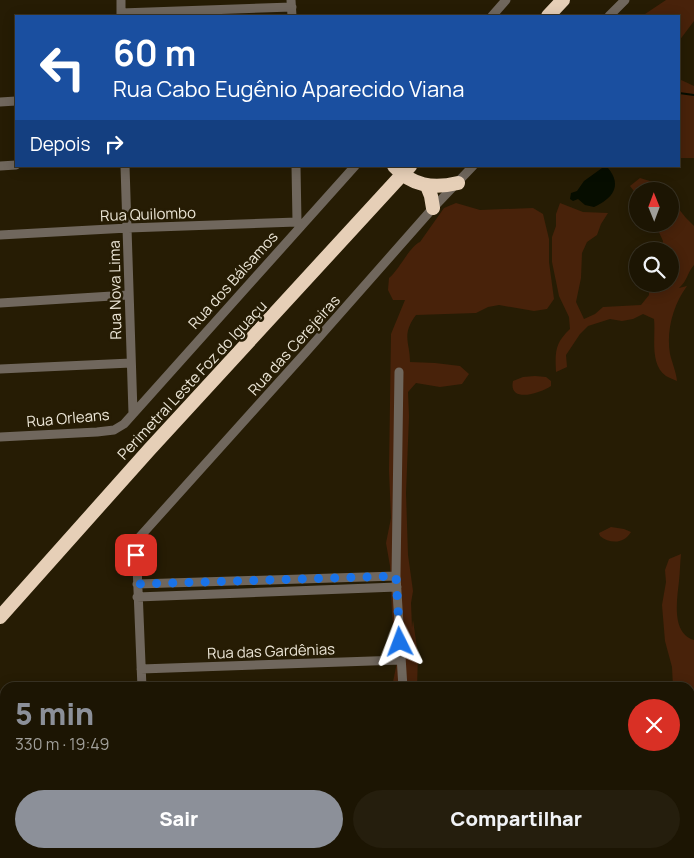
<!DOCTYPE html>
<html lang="pt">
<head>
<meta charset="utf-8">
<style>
	body { margin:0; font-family:Manrope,sans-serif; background:#251e0d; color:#f1f3f6; height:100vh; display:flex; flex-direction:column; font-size:19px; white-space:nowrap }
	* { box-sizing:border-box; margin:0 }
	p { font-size:16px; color:#a09f9a }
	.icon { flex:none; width:28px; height:28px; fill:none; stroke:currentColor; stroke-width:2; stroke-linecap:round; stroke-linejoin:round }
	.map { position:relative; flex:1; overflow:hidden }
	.drawer { position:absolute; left:0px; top:682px; width:695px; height:176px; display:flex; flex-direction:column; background:#1c1503; border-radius:15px 15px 0 0; box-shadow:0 2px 12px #0003,0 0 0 1px #3a3425 }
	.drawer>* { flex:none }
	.banner { position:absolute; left:15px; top:15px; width:665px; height:152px; border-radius:0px; box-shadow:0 2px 12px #0003,0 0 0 1px #3a3425; background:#1a4fa0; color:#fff; overflow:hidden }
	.needle { width:32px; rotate:359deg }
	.tools { position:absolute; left:629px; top:182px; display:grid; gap:10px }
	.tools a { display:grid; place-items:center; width:50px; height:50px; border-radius:50%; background:#1c1503; box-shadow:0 2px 12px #0003,0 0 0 1px #3a3425; font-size:25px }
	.pin { position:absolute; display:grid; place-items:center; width:42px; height:42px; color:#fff; margin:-21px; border-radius:10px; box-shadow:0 2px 8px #0006 }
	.me { position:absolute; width:55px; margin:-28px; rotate:357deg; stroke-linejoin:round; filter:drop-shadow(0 0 4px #0008) }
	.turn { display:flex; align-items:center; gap:18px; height:105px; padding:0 15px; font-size:22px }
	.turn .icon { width:65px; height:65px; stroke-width:2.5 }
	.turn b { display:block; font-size:35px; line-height:42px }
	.then { display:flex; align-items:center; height:48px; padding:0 15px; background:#0003; gap:10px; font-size:19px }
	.round { display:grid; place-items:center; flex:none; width:52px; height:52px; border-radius:26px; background:#251e0d }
	.headline { display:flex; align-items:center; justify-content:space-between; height:85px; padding:0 15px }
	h1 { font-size:30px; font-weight:800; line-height:38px; color:#8c9099 }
	.cta { display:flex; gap:10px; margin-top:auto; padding:10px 15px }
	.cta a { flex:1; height:58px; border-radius:30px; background:#8c9099; color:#fff; font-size:20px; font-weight:800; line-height:58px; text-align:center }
	.cta a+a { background:#251e0d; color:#f1f3f6 }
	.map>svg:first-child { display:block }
	.green { fill:#48220a }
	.water { fill:#060d00 }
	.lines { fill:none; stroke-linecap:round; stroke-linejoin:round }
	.stream { stroke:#060d00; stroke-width:2 }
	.minor { stroke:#70675d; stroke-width:9 }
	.highway { stroke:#e6cfb7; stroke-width:14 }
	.route { stroke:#1a73e8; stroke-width:9; stroke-dasharray:0 16.2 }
	.labels { text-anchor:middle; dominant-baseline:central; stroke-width:5; stroke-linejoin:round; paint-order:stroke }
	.street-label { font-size:15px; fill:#ece6d7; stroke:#261c04 }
</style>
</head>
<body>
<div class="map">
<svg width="694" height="858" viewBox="0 0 694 858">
	<rect width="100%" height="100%" fill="#261c04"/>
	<path class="green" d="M666 0H694V21L679 41V16H642Z
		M679 79 694 86V158H679Z
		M640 178 653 182 664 191H638L637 195 630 186Z
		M670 198 686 218 694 226V265C687 273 688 280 679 288L687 286C673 305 666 331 670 354 672 363 676 371 677 381 673 379 669 378 666 376 649 364 656 336 654 319L643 314 633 319 622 321 610 319 588 326 580 334 566 355 567 367 556 372C555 352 555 343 570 329L569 317 559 296 552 262V237L556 226V214L560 203 583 212 608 213 601 224 597 235 587 242 582 253 581 278 576 302 584 319 595 314 603 307 641 305 649 295V284H670V251H661L663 241 658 230 661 224H670Z
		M456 203 480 210 533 208 543 214 549 239V262L554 299 547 309 534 311 499 305 488 307 476 313 416 315C401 335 410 342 410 362L435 363 460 366 469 374 462 384 440 387 416 383 408 392 409 416 406 493 408 555 413 591 411 603 412 628 413 620 418 655 417 687H392L397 662 392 614 390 566 386 543 391 518 389 470 391 334 405 300H393L388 290 389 278C399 270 410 246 420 242L444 208Z
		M535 376 546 377 551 381V386C541 393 508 404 513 381L523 377Z
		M611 527 624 529 631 532C624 544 610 544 600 536L599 533Z
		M681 554C680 563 680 572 679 581 677 600 671 633 694 640V813H692L690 818V688L673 687 672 667 665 641 662 605 666 582 665 570 669 559Z
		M15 854H309V858H13Z"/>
	<path class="water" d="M602 168H608C623 186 612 199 594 207L585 205 578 199 573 201 570 199 571 193 577 191 584 181Z"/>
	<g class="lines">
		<path class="stream" d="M679 93 694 95"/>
		<path class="minor" d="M121 0V16
			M291 0 292 16
			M121 13 292 7
			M492 16 506 0
			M609 16 625 0
			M0 102 16 101
			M0 166 16 165
			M125 166 133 413
			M296 166 297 222 300 227
			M0 235 128 228 297 222
			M0 303 128 295
			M0 369 131 363
			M399 372 396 576 403 688
			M0 437 97 432 114 430 124 424 355 166
			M137 584 396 576
			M137 597 397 587
			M141 669 401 660
			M142 688 136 541 306 352 433 208 473 166
			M632 854V858"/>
		<path class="highway" d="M548 16 563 0
			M394 166C412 186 433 189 458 183
			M427 186 431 196 433 208
			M0 617 149 450 410 166"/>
	</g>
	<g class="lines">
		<path class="route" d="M136 555 137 584 396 576 400 642"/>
	</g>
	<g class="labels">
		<g class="street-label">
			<text transform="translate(148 214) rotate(-2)">Rua Quilombo</text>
			<text transform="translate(233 280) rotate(-48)">Rua dos Bálsamos</text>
			<text transform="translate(115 290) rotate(-91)">Rua Nova Lima</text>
			<text transform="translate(294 345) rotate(-48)">Rua das Cerejeiras</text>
			<text transform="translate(192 380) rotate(-47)">Perimetral Leste Foz do Iguaçu</text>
			<text transform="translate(68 418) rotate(-5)">Rua Orleans</text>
			<text transform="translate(271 651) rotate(-2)">Rua das Gardênias</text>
		</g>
	</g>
</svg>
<div class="tools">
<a><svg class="needle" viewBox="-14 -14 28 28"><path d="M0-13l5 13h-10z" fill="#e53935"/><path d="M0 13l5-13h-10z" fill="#a09f9a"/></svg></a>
<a><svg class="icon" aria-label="search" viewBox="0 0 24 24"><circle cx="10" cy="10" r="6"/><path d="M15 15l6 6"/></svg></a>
</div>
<div class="pin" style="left:136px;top:555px;background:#d93025"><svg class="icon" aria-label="arrive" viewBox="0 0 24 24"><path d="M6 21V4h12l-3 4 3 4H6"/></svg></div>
<svg class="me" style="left:400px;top:642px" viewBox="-20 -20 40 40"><path d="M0-17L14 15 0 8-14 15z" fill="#1a73e8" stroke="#fff" stroke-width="4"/></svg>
<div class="banner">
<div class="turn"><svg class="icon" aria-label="left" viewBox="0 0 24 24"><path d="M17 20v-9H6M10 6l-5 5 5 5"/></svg><div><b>60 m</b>Rua Cabo Eugênio Aparecido Viana</div></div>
<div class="then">Depois<svg class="icon" aria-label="right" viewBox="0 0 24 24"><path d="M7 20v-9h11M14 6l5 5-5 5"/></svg></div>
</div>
<section class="drawer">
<div class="headline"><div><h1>5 min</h1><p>330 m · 19:49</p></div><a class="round" style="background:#d93025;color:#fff"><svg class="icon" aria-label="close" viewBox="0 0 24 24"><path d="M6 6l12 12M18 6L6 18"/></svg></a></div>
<div class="cta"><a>Sair</a><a>Compartilhar</a></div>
</section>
</div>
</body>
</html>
